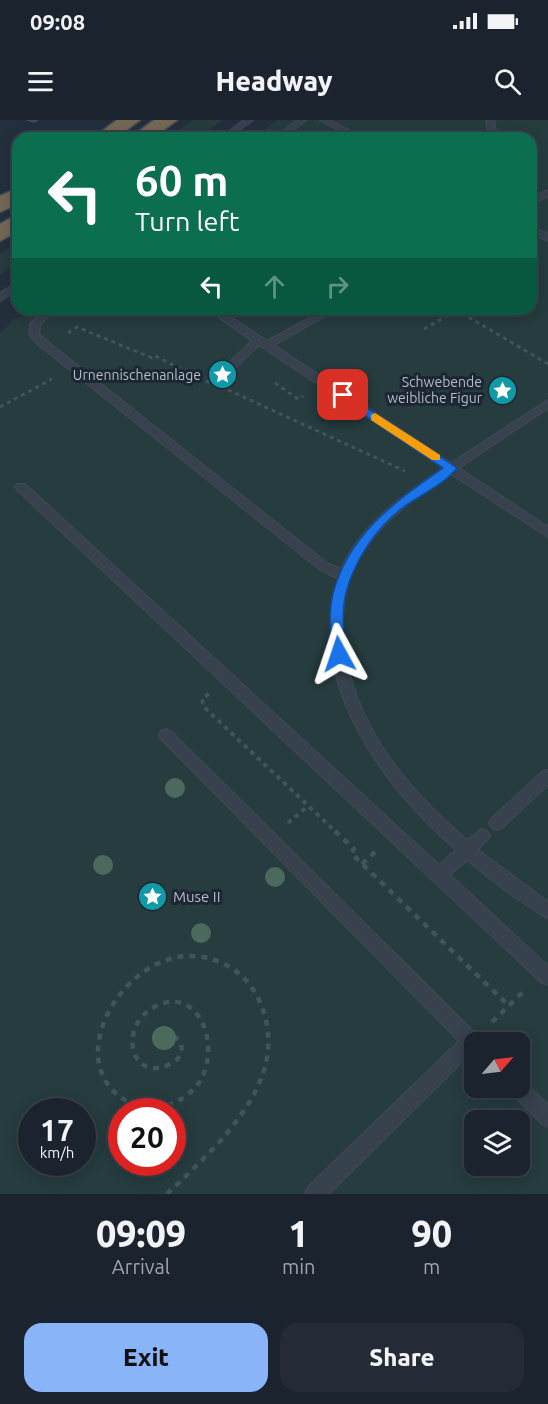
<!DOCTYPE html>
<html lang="en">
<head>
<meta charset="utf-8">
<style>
	body { margin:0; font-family:Ubuntu,sans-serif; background:#242b36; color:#f1f3f6; height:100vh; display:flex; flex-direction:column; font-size:22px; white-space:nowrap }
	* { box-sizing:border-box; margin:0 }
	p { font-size:20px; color:#a0a4aa }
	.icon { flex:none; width:33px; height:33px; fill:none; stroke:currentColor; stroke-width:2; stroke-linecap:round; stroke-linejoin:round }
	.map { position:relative; height:1074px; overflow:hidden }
	.drawer { display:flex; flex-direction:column; background:#1b232e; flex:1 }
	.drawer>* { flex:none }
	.banner { position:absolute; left:12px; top:12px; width:525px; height:183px; border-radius:18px; box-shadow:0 3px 15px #0003,0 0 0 2px #39404a; background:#0b6e4f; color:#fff; overflow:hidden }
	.needle { width:39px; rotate:62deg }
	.tools { position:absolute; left:464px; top:912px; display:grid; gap:12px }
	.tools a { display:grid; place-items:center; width:66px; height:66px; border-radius:12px; background:#1b232e; box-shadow:0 3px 15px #0003,0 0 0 2px #39404a; font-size:30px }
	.speed { position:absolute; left:18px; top:978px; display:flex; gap:12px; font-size:30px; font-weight:700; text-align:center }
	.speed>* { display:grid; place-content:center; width:78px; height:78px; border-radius:50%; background:#1b232e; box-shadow:0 3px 15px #0003,0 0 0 2px #39404a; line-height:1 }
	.speed small { font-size:15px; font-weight:400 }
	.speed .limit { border:9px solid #d22; background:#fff; color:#111 }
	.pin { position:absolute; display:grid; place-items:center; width:51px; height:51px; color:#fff; margin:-26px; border-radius:12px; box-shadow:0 3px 9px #0006 }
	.me { position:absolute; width:66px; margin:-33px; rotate:355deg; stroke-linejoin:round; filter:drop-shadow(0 0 4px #0008) }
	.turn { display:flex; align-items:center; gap:21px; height:126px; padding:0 24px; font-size:27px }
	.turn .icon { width:78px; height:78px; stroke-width:2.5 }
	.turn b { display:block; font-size:42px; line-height:51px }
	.lanes { display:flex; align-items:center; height:57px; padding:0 24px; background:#0003; justify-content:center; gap:30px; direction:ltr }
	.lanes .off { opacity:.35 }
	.eta { display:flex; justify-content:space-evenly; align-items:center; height:102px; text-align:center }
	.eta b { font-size:36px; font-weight:800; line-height:42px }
	.primary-button { display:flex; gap:12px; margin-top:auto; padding:12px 24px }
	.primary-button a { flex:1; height:69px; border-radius:18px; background:#8ab4f8; color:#111; font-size:24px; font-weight:800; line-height:69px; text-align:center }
	.primary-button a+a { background:#242b36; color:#f1f3f6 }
	.status { display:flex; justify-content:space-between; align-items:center; height:42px; padding:0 30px; background:#1b232e; direction:ltr }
	.status svg { height:16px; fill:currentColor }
	header { display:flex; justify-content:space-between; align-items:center; height:78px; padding:0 24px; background:#1b232e; font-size:27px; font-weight:800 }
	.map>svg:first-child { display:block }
	.green { fill:#263c3f; fill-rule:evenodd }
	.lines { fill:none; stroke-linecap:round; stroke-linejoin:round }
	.lane-casing { stroke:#414a57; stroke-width:2 }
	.highway-casing { stroke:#434c59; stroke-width:3 }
	.path-far2 { stroke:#3f5557; stroke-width:3; stroke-dasharray:4 4; stroke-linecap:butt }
	.path-far1 { stroke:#3f5557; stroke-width:4; stroke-dasharray:4.5 4.5; stroke-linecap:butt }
	.path { stroke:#3f5557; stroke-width:4.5; stroke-dasharray:6 6; stroke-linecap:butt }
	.lane { fill:#38414e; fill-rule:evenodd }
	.highway { fill:#746855; fill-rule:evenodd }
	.tree { fill:#4b6a5d }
	.wall { fill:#3f4b5c }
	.route { fill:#1a73e8; stroke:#114b97; stroke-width:1.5 }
	.slow { fill:#f59e0b }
	.labels { text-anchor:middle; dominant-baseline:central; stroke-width:6; stroke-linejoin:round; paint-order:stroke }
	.far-poi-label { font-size:14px; fill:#b4bcc9; stroke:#1d2633; text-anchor:end }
	.poi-label { font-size:15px; fill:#b4bcc9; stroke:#1d2633; text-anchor:start }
</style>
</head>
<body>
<div class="status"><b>09:08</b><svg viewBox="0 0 49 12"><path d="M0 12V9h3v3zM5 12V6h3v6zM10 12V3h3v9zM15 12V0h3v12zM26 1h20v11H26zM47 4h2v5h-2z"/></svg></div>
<header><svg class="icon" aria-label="menu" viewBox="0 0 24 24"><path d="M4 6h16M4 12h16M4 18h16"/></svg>Headway<svg class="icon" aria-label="search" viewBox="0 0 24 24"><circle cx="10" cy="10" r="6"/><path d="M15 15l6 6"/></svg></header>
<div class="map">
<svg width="548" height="1074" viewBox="0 0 548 1074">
	<rect width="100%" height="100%" fill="#242f3e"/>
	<path class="green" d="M193 0H223L197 18H167Z
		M277 0H548V1074H0V214L15 198 30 196 40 189H531V18H253ZM474 922H519V968H474ZM32 992H82V1042H32ZM122 992H172V1042H122ZM474 1000H519V1046H474Z
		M18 122V143L0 155V134Z"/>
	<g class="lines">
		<defs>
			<path id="lane" d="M244 0H253L229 18H220Z
				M297 0H306L284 18H275Z
				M320 0H330L363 18H353Z
				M486 0H494L497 18H489Z
				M548 70V76L531 85V78Z
				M531 106 548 114V121L531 113Z
				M18 162V170L0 181V173Z
				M44 189H55L40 205 39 214 43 218 327 443 341 449C362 403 402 376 443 348L259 225 234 249H226V245L252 221 207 189H219L267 221 326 189H338L274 225 451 343 548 280V288L459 348 548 407V417L451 354C418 376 385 398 363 432 322 496 350 584 392 641 413 670 439 696 467 720L482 709 487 711 490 716 478 730 548 782V799L507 772 467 740 450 755 548 846V865L542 863 17 370 15 367 17 364H25L439 745 456 730C382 665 305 562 338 459L319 449 35 222 29 214 30 204Z
				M166 609 171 611 480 918 482 922H474V933L472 932 329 1074H305L308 1067 459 921 161 619 159 615 161 611Z
				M548 650V665L502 708 497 710 492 708 489 703 492 698 543 651Z
				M519 959 524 962 548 985V1007L542 1004 512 974 509 968H519Z"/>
			<path id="highway" d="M117 0H140L116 18H93Z
				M154 0H177L153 18H130Z
				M18 68V84L0 92V76Z
				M18 94V111L0 121V104Z"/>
		</defs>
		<use href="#lane" class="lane-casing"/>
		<use href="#highway" class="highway-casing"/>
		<path class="path-far2" d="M455 189 548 244
			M424 209 456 191
			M68 213 77 207 152 238 155 236 212 264
			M275 263 298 279 303 276
			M228 270 405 351
			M0 287 52 259"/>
		<path class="path-far1" d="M209 574 202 579 204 587 337 713
			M288 703 308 686"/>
		<path class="path" d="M335 711 354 729 351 733 508 885
			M362 744 375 732
			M492 902 523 872
			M167 1074C219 1024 298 956 257 876 244 851 218 836 190 836 122 836 61 941 125 980 136 986 147 989 160 987 176 984 191 975 200 961 221 927 200 863 154 887 117 907 131 964 170 944 180 940 183 932 181 922L171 914"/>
		<use href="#lane" class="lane"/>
		<use href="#highway" class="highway"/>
	</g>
	<g class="tree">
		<circle cx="175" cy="668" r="10"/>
		<circle cx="103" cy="745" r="10"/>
		<circle cx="275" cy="757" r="10"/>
		<circle cx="201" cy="813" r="10"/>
		<circle cx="164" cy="918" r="12"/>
	</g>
	<path class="wall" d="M25 0H39L34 3Z"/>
	<path class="route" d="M343 272 457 348C444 365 418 376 401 389 375 409 354 442 346 473 341 493 344 514 346 534L339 539 332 534C331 514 328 493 333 474 348 414 396 381 443 348L339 278 337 275Z"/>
	<path class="slow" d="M375 293 440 335V340H432L371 300V295Z"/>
	<defs>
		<symbol id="sight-disc" viewBox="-11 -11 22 22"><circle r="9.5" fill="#0f9aa8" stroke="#1d2633"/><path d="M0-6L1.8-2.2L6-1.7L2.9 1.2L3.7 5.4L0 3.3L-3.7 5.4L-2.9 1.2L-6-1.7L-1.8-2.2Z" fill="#fff"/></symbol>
	</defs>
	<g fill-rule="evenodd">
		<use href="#sight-disc" x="206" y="238" width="33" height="33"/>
		<use href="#sight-disc" x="486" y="254" width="33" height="33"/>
		<use href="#sight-disc" x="136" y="760" width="33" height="33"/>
	</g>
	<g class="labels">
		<g class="far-poi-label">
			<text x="201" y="255">Urnennischenanlage</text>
			<text x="482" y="262">Schwebende<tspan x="482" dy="16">weibliche Figur</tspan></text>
		</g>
		<g class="poi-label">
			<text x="173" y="776">Muse II</text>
		</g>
	</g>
</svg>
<div class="tools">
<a><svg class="needle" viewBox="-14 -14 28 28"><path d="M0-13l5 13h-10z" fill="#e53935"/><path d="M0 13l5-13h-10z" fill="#a0a4aa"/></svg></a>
<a><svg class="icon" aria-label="layers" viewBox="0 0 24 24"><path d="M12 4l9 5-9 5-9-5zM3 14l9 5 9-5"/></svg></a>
</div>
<div class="speed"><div>17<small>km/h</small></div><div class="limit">20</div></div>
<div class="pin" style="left:343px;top:275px;background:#d93025"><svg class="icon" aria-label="arrive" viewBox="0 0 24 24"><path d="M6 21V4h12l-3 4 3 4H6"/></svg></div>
<svg class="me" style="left:339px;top:534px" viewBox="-20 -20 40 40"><path d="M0-17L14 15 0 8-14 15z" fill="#1a73e8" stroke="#fff" stroke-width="4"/></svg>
<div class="banner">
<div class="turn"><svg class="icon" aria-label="left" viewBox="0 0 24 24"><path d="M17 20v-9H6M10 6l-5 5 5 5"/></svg><div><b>60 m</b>Turn left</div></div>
<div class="lanes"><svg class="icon" aria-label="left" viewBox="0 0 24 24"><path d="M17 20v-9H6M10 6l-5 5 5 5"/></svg><svg class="icon off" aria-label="ahead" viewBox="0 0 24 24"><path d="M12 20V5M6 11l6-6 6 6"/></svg><svg class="icon off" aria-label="right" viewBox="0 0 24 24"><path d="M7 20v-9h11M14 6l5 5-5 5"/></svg></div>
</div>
</div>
<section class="drawer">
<div class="eta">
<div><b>09:09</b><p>Arrival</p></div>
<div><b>1</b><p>min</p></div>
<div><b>90</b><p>m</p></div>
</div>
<div class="primary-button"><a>Exit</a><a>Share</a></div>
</section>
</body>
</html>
